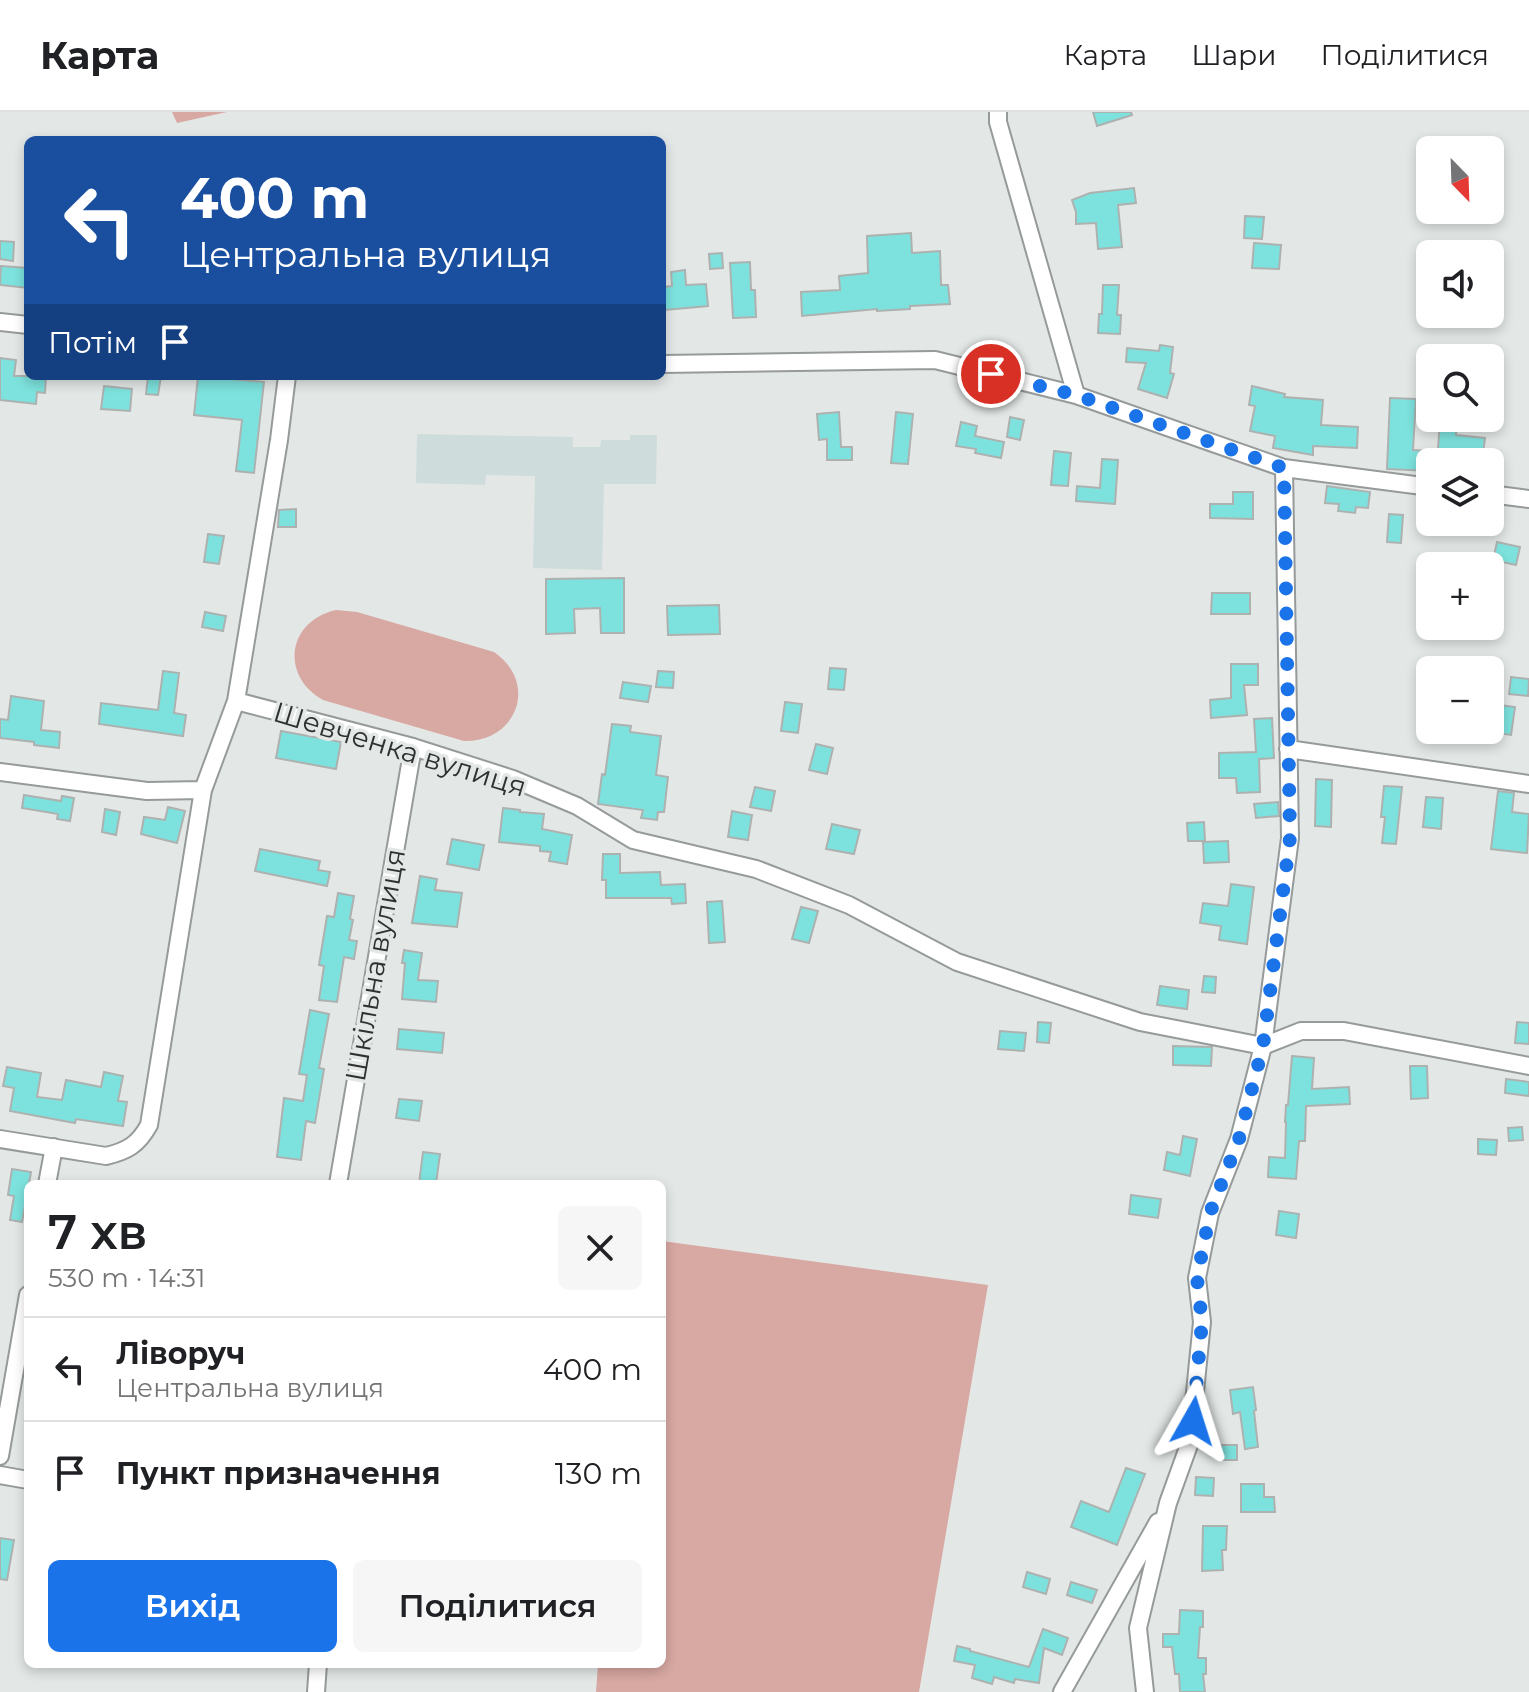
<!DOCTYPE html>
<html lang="uk">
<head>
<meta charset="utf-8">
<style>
	body { margin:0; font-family:Montserrat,sans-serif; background:#f6f6f6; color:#202124; height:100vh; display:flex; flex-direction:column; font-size:30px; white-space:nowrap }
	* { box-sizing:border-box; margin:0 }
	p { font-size:26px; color:#757577 }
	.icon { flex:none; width:44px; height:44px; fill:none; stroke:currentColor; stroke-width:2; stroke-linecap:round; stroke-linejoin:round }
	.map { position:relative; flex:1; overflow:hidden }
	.panel { position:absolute; left:24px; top:1068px; width:642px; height:488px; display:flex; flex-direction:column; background:#fff; border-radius:12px; box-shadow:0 4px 12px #0003 }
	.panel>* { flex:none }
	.hud { position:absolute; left:24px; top:24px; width:642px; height:244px; border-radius:12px; box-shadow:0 4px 12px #0003; background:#1a4fa0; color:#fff; overflow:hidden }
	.needle { width:52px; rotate:157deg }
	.controls { position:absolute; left:1416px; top:24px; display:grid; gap:16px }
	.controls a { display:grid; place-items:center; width:88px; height:88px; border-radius:12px; background:#fff; box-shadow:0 4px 12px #0003; font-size:40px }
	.pin { position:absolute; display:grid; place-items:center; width:68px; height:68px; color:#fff; margin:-34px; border:4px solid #fff; border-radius:50%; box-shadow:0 2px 8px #0007 }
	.me { position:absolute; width:88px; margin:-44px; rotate:6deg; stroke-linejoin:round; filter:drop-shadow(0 0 6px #0008) }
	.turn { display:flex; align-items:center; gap:28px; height:168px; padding:0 24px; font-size:36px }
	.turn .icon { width:104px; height:104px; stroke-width:2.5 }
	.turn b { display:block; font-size:56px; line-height:68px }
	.then { display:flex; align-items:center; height:76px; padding:0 24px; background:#0003; gap:16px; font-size:30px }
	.round { display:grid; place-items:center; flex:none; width:84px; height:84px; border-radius:12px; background:#f6f6f6 }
	.headline { display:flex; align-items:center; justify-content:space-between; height:136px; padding:0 24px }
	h1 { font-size:48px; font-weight:600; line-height:60px }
	.cta { display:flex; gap:16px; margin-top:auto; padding:16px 24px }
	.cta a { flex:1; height:92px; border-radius:12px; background:#1a73e8; color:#fff; font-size:32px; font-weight:600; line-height:92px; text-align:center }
	.cta a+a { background:#f6f6f6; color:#202124 }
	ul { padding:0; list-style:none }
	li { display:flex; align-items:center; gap:24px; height:104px; padding:0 24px; border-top:2px solid #e0e0e0 }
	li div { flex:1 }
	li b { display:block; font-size:30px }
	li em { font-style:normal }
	header { display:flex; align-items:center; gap:48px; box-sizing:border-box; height:112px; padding:0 40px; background:#fff; border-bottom:2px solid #e0e0e0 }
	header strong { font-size:38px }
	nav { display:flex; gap:44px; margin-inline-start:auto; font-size:28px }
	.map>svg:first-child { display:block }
	.built { fill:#cedcdb }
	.green { fill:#d8a8a2 }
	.building { fill:#7de2dd; stroke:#adb2b1; stroke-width:2 }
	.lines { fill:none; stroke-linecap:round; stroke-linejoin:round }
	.minor-casing { stroke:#969a9a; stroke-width:20 }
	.minor { stroke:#fff; stroke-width:16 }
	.route { stroke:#1a73e8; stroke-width:14; stroke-dasharray:0 25.2 }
	.labels { text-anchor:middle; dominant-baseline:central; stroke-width:7; stroke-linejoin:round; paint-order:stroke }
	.street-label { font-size:28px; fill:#2f3030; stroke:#e3e8e7 }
</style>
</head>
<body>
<header>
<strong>Карта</strong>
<nav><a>Карта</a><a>Шари</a><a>Поділитися</a></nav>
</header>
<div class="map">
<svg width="1529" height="1580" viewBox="0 0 1529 1580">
	<rect width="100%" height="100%" fill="#e3e8e7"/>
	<path class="built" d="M417 322 573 325V335H600L601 328H630V323H657L656 372H604L602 458 533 456 535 364 486 363 485 373 416 371Z"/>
	<path class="green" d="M172 0H227L177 11Z
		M336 498 357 500 494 540C539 571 517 630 464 629L323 588C280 564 287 509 336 498Z
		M662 1129 988 1173 919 1580H596L598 1552H662Z"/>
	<path class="building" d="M1093 0H1131L1132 3 1097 14Z
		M1134 76 1136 91 1118 93 1122 135 1098 137 1096 111 1076 112V100L1072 88 1090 81Z
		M1245 104 1264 105 1262 127 1244 126Z
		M911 121 912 141 940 139 941 173H948L950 192 910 194V197L877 199V197L802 204 801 180 840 178 839 164 868 161 867 124Z
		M0 129 14 130 13 149 0 147Z
		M1254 131 1281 133 1279 157 1252 156Z
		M722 141 723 156 710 157 709 142Z
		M750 150 751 178H755L756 205 733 206 730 151Z
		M1 154 28 156V176L0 173Z
		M685 158 686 173 706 172 708 194 665 198 664 175 672 174 671 160Z
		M1103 173H1119L1117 203H1121L1120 222 1098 221 1099 202H1102Z
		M1160 233 1173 235 1170 261 1174 262 1167 286 1138 277 1146 251 1126 250 1127 236 1159 239Z
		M0 246 16 248 14 264H46L45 281 37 280 36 292 0 288Z
		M148 264H161L158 283 146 282Z
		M198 264 264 270 254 361 236 359 242 308 194 303Z
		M104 274 132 277 130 299 101 297Z
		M1252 274 1285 282 1284 285 1323 288 1321 313 1358 315 1357 336 1313 334V343L1273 336 1275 324 1250 319 1255 294 1249 293Z
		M1390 286 1416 287 1413 338 1430 339V359L1387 357Z
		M839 300 841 335H852V348H827V327L819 328 817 302Z
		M896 300 913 302 908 352 891 351Z
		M1010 305 1024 308 1020 328 1007 325Z
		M1440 309 1457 310 1456 323 1485 326 1482 350H1437Z
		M961 310 977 314 975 324 1004 330 1001 346 975 341 976 337 956 334Z
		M1054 339 1071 341 1068 374 1051 373Z
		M1102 347 1118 348 1115 392 1076 389 1077 374 1100 376Z
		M1327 374 1370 380 1368 396 1356 395 1355 401 1338 399 1339 392 1325 391Z
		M1233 380H1253V407L1210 406V392H1233Z
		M296 397V415H278L279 398Z
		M1389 402 1403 403 1401 431 1387 430Z
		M208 422 224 424 219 452 204 450Z
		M1497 430 1520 435 1516 453 1493 448Z
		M624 466V521H601L600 496 574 497 575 521 546 522V467Z
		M1212 481H1250V502H1211Z
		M719 493 720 522 668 523 667 494Z
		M205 500 226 504 223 519 202 515Z
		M1231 552H1258V573H1244L1247 603 1211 606 1210 588 1231 586Z
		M830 556 846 557 844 578 828 577Z
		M163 559 179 561 174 601 186 603 183 624 99 612 101 591 158 598Z
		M658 559 674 560 673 576 656 575Z
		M1511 565 1529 567 1528 584 1509 582Z
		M623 570 651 574 648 590 620 586Z
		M11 584 44 589 41 618 60 620 59 636 34 633V630L0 626V607L8 608Z
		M785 590 802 592 798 621 781 619Z
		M1500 593 1515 595 1511 623 1496 621Z
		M1272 606 1274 646 1259 647 1260 680 1237 681 1236 666H1219V641L1256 640 1254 607Z
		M612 612 631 614 630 620 661 624 656 663 668 665 664 700H658L657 708 641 706 643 698 598 692 602 662 605 663Z
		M281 619 341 630 336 657 276 646Z
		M816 632 833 636 827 662 809 658Z
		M1316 667 1332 668 1331 715 1315 714Z
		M1384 674 1402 675 1396 732 1382 731 1385 705H1381Z
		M755 675 775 679 771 699 750 695Z
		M1498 679 1514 681 1512 700 1529 702 1527 741 1491 737Z
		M24 683 61 689 62 684 74 686 70 709 57 707 58 702 22 696Z
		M1426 685 1443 686 1441 717 1423 715Z
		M1278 690 1279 704 1256 706 1254 692Z
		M168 695 185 699 177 731 141 722 144 705 165 708Z
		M503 696 520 698V700L544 702 542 717 572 723 567 752 549 749 551 740 540 739V734L499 730Z
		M105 697 120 700 116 723 102 720Z
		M732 699 752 703 748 728 728 725Z
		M1204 710 1205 729H1188L1187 711Z
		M832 712 860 718 854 742 826 737Z
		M452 727 484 733 479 758 447 752Z
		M1228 729 1229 750 1204 751 1203 730Z
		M260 737 320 749 318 758 330 760 327 774 255 759Z
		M603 742H620V761L660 760 661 773 685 772 686 791 672 792 671 786H606V768H602Z
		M420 764 437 767 435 778 462 781 457 815 412 811Z
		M1231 772 1254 775 1247 832 1219 828 1221 814 1200 811 1203 791 1228 794Z
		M338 781 354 784 350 807 353 808 349 828 357 829 354 847 344 845 337 890 319 888 324 854 319 853 327 804 334 805Z
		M722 789 725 830 709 831 707 790Z
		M801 795 818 799 809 831 792 827Z
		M404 838 422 841 418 868 438 869 436 890 402 887 405 851H402Z
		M1204 864 1216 865 1215 881 1202 880Z
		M1160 874 1189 878 1187 897 1157 893Z
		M310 898 329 902 319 956 324 957 315 1011 306 1009 301 1048 277 1045 284 986 303 989 307 963 299 962Z
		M1038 910 1051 911 1049 931 1037 930Z
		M1517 910 1529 911V932L1515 931Z
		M399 917 444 921 442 941 397 937Z
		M1000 919 1026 921 1024 939 998 937Z
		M1173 934 1212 935 1211 954 1173 953Z
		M1292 944 1314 946 1312 977 1349 975 1350 992 1306 994 1305 1029H1299L1296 1067 1268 1065 1269 1045 1285 1046 1286 1010H1285L1286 993H1288Z
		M1410 954H1427L1428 986 1411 987Z
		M7 955 41 961 37 985 62 988 66 968 101 975 104 960 123 964 118 989 127 990 123 1014 76 1007 75 1011 10 999 14 976 3 974Z
		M1506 967 1529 970V984L1505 981Z
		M399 987 422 989 419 1009 396 1006Z
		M1522 1015 1523 1028 1509 1029 1508 1016Z
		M1183 1024 1197 1027 1190 1064 1164 1058 1167 1040 1180 1043Z
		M1478 1027 1497 1028 1496 1043 1478 1042Z
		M423 1040 440 1042 436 1072H419Z
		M12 1057 31 1060 22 1110 10 1108 14 1084 8 1083Z
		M1131 1083 1161 1087 1158 1106 1129 1102Z
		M1279 1099 1299 1102 1296 1126 1276 1123Z
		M1253 1275 1256 1298 1254 1299 1258 1335 1245 1337 1240 1300 1233 1302 1230 1278Z
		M1221 1333H1237V1348H1221Z
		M1126 1356 1145 1362 1117 1433 1071 1415 1081 1389 1109 1400Z
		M1196 1365 1214 1366 1213 1384 1195 1383Z
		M1241 1372H1264V1385H1274L1275 1400H1241Z
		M1203 1414H1227L1226 1438H1222L1223 1458 1202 1459Z
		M0 1426 14 1428 7 1468 0 1467Z
		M1027 1460 1050 1467 1046 1482 1023 1475Z
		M1071 1470 1097 1478 1092 1491 1067 1483Z
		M1180 1498 1203 1499V1515H1200L1198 1546H1206V1562H1203L1205 1580H1180L1179 1562H1175L1172 1535H1163V1522H1179Z
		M1043 1517 1068 1526 1062 1543 1044 1536 1039 1571 1015 1567 1014 1571 994 1565 992 1572 972 1566 975 1553 954 1549 957 1534 970 1537V1539L1029 1555Z"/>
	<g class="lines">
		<defs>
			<path id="minor" d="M998 0V10L1076 283
				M0 210 28 213
				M662 252 935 248 1076 283 1284 356 1430 375
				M1490 382 1529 387
				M236 589 279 328 287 264
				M1288 637 1529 672
				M0 660 147 679 203 678 236 589 413 635 513 667 577 694 633 728 756 757 849 793 957 850 1140 910 1263 934 1301 919H1344L1529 954
				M0 1027 106 1044C127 1039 138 1033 149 1013L203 678
				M47 1072 54 1035
				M338 1072 413 635
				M0 1344 28 1183
				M0 1363 28 1368
				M316 1580 318 1552
				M1062 1580 1158 1410
				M1145 1580 1138 1516 1168 1391 1190 1330 1202 1210 1197 1166 1210 1101 1239 1027 1263 934 1290 726 1284 356"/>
		</defs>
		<use href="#minor" class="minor-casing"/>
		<use href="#minor" class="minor"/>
	</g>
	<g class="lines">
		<path class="route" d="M991 262 1076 283 1284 356 1290 726 1263 934 1239 1027 1210 1101 1197 1166 1202 1210 1193 1309"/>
	</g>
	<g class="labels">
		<g class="street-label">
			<text transform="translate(400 637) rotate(17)">Шевченка вулиця</text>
			<text transform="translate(375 853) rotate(-80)">Шкільна вулиця</text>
		</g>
	</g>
</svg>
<div class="controls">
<a><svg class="needle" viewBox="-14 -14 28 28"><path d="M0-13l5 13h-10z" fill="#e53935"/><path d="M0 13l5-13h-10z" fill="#757577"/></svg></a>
<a><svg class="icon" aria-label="sound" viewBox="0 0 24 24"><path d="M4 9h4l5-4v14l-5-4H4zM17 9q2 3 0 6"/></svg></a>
<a><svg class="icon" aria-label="search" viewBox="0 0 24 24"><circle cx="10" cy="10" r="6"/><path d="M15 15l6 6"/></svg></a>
<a><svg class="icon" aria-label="layers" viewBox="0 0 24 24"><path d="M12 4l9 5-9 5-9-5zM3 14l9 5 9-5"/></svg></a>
<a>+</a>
<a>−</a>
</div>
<div class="pin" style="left:991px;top:262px;background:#d93025"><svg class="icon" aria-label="arrive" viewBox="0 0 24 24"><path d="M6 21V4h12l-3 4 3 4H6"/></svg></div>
<svg class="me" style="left:1193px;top:1309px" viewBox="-20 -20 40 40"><path d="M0-17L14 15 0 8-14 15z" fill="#1a73e8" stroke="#fff" stroke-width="4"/></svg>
<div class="hud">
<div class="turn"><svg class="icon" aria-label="left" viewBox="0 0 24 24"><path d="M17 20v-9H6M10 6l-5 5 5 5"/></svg><div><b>400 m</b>Центральна вулиця</div></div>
<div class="then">Потім<svg class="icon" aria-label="arrive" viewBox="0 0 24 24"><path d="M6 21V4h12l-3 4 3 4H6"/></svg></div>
</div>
<section class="panel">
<div class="headline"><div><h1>7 хв</h1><p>530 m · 14:31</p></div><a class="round"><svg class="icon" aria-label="close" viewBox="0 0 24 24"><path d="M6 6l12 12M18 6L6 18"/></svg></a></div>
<ul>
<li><svg class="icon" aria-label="left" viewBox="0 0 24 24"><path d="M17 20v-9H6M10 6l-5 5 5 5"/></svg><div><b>Ліворуч</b><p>Центральна вулиця</p></div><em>400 m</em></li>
<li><svg class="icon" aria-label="arrive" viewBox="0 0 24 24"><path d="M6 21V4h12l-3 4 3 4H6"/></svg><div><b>Пункт призначення</b></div><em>130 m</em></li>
</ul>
<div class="cta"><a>Вихід</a><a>Поділитися</a></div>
</section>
</div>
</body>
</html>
